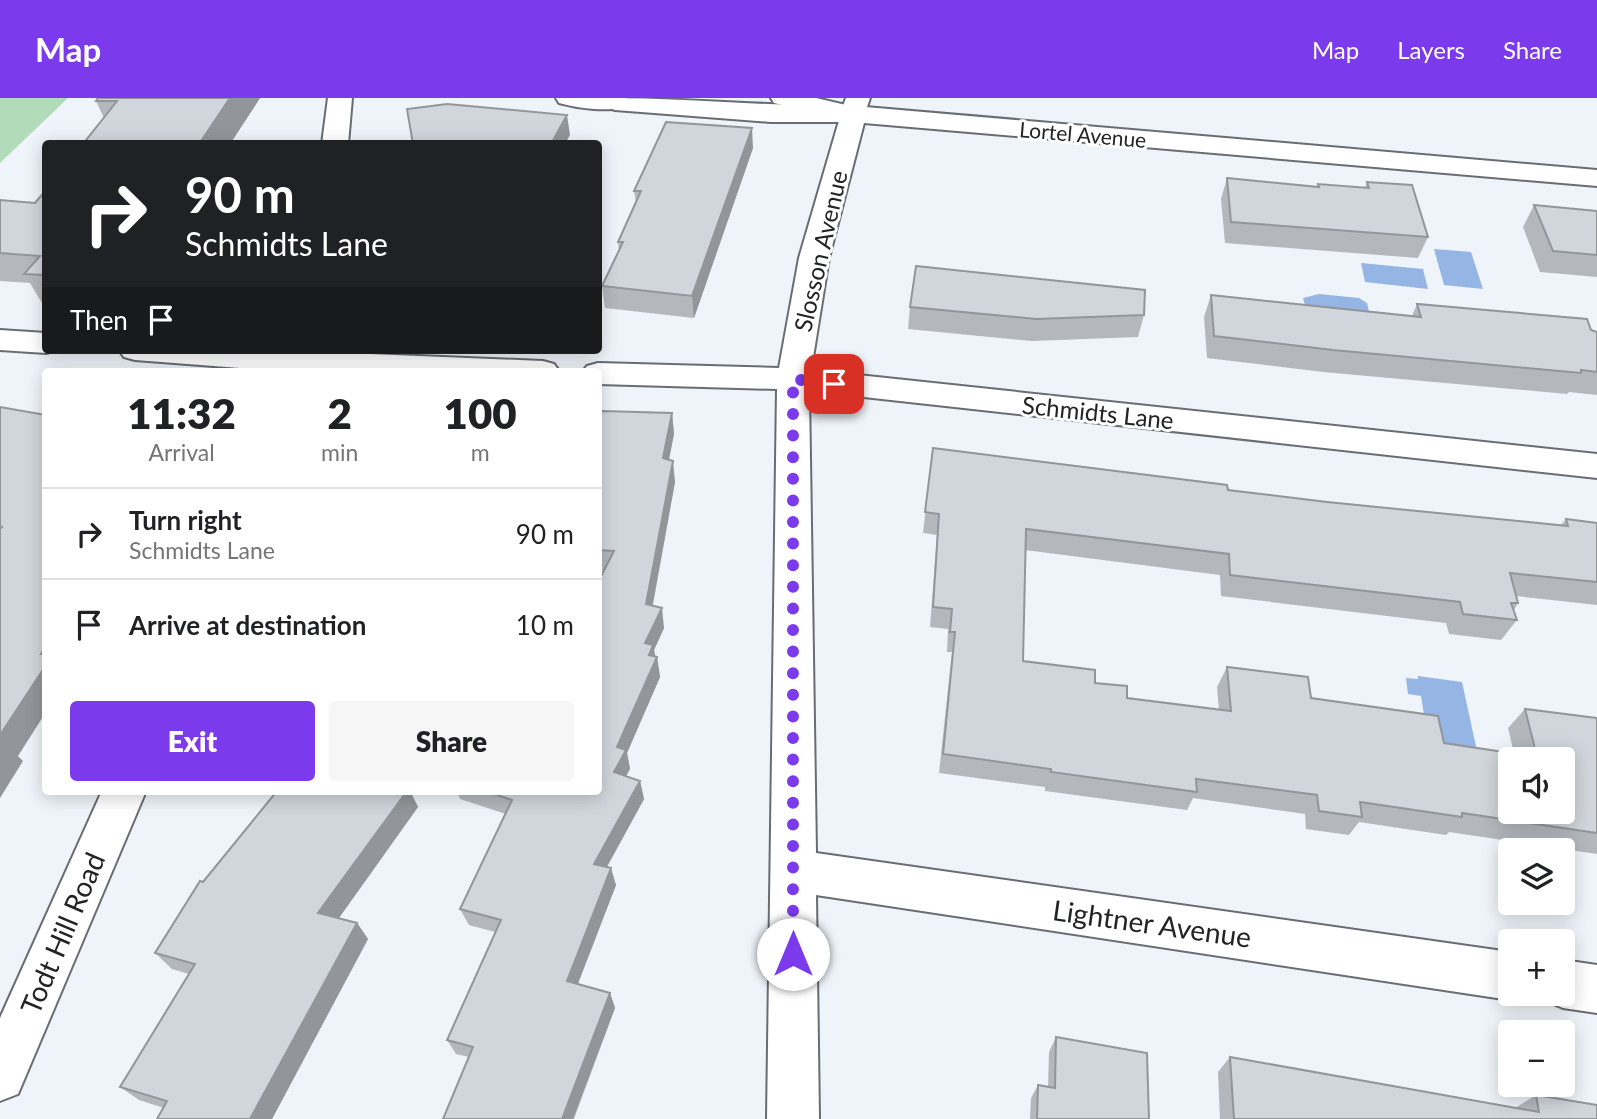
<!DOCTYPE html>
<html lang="en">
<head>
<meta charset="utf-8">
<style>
	body { margin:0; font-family:Lato,sans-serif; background:#f6f6f6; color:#202124; height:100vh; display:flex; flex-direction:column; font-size:26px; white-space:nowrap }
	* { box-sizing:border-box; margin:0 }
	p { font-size:23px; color:#757577 }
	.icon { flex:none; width:38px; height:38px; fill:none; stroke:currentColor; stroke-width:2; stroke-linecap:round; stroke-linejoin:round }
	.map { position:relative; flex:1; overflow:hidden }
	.sheet { position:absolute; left:42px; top:270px; width:560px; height:427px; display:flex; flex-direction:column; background:#fff; border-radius:7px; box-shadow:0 4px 18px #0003 }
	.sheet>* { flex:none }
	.top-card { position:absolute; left:42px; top:42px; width:560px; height:214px; border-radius:7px; box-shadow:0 4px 18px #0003; background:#202124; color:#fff; overflow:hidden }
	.buttons { position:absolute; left:1498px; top:649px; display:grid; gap:14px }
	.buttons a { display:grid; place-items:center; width:77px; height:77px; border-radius:7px; background:#fff; box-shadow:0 4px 18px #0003; font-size:35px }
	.pin { position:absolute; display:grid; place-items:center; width:60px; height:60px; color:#fff; margin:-30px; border-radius:14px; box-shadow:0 4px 10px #0006 }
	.me { position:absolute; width:77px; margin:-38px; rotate:0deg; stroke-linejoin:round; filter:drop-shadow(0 0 5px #0008) }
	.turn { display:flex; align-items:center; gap:24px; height:147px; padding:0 28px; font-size:32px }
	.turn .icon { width:91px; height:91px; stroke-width:2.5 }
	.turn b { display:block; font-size:49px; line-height:60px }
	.then { display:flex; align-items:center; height:66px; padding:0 28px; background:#0003; gap:14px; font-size:26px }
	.eta { display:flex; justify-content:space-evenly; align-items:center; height:119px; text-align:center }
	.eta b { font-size:42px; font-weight:800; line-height:49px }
	.button { display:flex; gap:14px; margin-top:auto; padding:14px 28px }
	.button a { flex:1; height:80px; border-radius:7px; background:#7c3aed; color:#fff; font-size:28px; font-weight:800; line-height:80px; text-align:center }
	.button a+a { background:#f6f6f6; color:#202124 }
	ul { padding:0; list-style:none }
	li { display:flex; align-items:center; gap:21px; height:91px; padding:0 28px; border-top:2px solid #e0e0e0 }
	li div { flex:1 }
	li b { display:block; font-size:26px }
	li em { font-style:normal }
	header { display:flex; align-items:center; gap:42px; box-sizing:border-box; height:98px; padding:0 35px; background:#7c3aed; color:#fff }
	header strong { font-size:33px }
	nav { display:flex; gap:38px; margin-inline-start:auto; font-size:24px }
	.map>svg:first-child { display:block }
	.green { fill:#b2dbba }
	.water { fill:#95b5e5 }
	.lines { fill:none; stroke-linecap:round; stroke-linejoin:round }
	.minor-casing { stroke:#696d73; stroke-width:4 }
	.major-casing { stroke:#696d73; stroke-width:4 }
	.highway-casing { stroke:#696d73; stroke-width:4 }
	.minor { fill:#fff; fill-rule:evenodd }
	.major { fill:#fff; fill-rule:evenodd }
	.highway { fill:#fff; fill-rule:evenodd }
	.wall { fill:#b4b8bd }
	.shaded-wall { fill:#92969a }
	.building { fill:#d1d6dc; stroke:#92969a; stroke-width:2; fill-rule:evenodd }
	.route { stroke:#7c3aed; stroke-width:12; stroke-dasharray:0 21.6 }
	.labels { text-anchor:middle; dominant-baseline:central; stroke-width:6; stroke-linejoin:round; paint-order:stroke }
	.far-street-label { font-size:21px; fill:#212325; stroke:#fff }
	.street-label { font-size:24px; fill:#212325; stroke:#fff }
	.near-street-label { font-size:28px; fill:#212325; stroke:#fff }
</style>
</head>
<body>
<header>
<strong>Map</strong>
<nav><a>Map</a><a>Layers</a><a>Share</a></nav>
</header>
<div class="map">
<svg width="1597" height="1021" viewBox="0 0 1597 1021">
	<rect width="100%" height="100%" fill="#eff4fa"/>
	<path class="green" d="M0 0H68L0 65Z"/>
	<path class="water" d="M1434 151 1471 154 1483 191 1444 187Z
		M1361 165 1423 171 1428 191 1365 184Z
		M1319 196 1359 200 1367 205 1369 214 1320 213 1305 207 1303 200Z
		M1418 578 1462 584 1477 653 1429 647 1421 598 1408 596 1406 580 1418 581Z"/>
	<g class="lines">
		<defs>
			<path id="minor" d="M328 0H352L348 46H322Z
				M556 0H625L628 4 624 9C605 14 578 10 559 5Z
				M854 8 1597 72V88L864 25 829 160 811 272 1597 356V380L809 293 816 755 1510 854V896H1524L1510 902 816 797 819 1021H767L777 291 598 286V273H583L587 268 598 265 779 270 799 160 841 16 845 11Z
				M0 232 46 235V252H57L46 255 0 252Z
				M119 252H272L543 263 554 266 559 273H279L135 262 124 259Z
				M102 693H146L18 996 0 1003V920Z
				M1563 862 1597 867V915L1563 910 1546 903 1543 896H1563Z"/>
			<path id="major" d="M605 0C685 0 764 8 843 8L846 0H870L863 21 854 24H771L615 12 606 9 602 4Z"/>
			<path id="highway" d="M591 0H625L628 4 624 9C613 12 598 10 591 0Z
				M771 0H816L863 11 867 16 863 21 854 24 774 5Z"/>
		</defs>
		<use href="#minor" class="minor-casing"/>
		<use href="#major" class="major-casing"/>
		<use href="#highway" class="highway-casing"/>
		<use href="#minor" class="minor"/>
		<use href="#major" class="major"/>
		<use href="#highway" class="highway"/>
	</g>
	<path class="wall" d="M98 0H260L230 46 104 20 96 3Z
		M753 50 694 220 605 210 602 188 619 153 618 144 636 104 634 93Z
		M1227 80 1317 89 1318 86 1365 90 1367 84 1428 139 1418 160 1225 145 1221 101Z
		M46 92V205H42L30 185 0 183V102L35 105Z
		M1534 107 1597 113V179L1540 174 1523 129Z
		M1211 197 1412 218 1417 206 1591 232 1597 234V297L1569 294 1567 296 1323 274 1207 260 1204 219Z
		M910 209 1144 217 1138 239 1032 243 908 231Z
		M672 315 674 336 669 362 675 384 653 507 664 530 654 552 655 559H657L660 579 627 655 630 671 626 678 640 683 644 701 607 769 616 787 578 886 610 895 615 910 574 1021H443L469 959 456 956 447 942 495 834 469 827 460 811 506 716 460 701 457 693H598L604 472H598V327Z
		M933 350 1228 392 1327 404 1561 427 1566 421 1597 425V507L1516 498 1518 505 1514 512 1517 522 1501 542 1449 536 1446 525 1221 498 1220 477 1025 452 1023 563 1095 585 1127 600 1219 612 1217 589 1227 569 1311 600 1444 645 1514 655 1508 630 1525 611 1597 620V756L1449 734 1446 737 1359 724 1349 737 1306 731 1305 716 1193 700 1187 712 1045 693V689L939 675 952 554H947L948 531 930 529 937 437 923 435Z
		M277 693H410L418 709 339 820 357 825 368 841 272 1021H157L164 1010 139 1002 120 989 189 876 172 871 155 855 203 784Z
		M1056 939 1149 1021H1030L1031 1000 1038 987 1048 989 1049 954Z
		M1230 959 1515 1010 1536 997 1597 1021H1220L1218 974Z"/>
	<path class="shaded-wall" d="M230 0H260L230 46H199Z
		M567 17 570 37 565 46H551Z
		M752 30 753 50 694 220 692 198Z
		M672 315 674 336 665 381 663 360Z
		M673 363 675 384 649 526 646 506Z
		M662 510 664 530 654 552 656 561 657 559 660 579 627 655 630 671 618 692 614 674 617 649 645 545Z
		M46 567V614L18 658 23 663 0 700V637Z
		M640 683 644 701 599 783 594 766Z
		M407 693H410L418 709 331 831 318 815Z
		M611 770 616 787 573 898 567 883Z
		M357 825 368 841 272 1021H250Z
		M610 895 615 910 573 1021H562Z"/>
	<path class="building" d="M98 0H230L199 46H83L117 3H96Z
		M447 6 567 17 551 46H413L407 11Z
		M666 24 752 30 692 198 602 188 623 144H618L641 93H634Z
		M1227 80 1319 89 1318 86 1369 90 1367 84 1412 87 1428 139 1231 124Z
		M46 92V177L24 176 40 158 0 155V102L35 105Z
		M1534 107 1597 113V157L1553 153Z
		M916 168 1145 192 1144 217 1036 221 910 209Z
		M1211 197 1421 219 1417 206 1587 221 1591 232 1597 234V274L1581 272V275L1333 252 1214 238Z
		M0 309 46 317V548L41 556H46V567L0 637V431L2 429 0 428Z
		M602 313 672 315 663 360 673 363 646 506 662 510 645 545 653 547 649 557 657 559 617 649 626 652 614 674 640 683 594 766 611 770 567 883 610 895 562 1021H443L473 949 447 942 501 822 460 811 512 702 485 693H598V484L614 453 598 452V327Z
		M933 350 1227 387 1228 392 1327 404 1568 428 1566 421 1597 425V484L1510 475 1518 505H1511L1517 522 1463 516 1460 504 1230 477 1229 456 1026 431 1023 563 1095 572V585L1127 588V600L1231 613 1227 569 1308 579 1311 600 1438 618 1444 645 1537 659 1525 611 1597 620V735L1462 715V719L1360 704 1362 719 1319 713 1317 697 1196 681 1197 694 1051 674V671L943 656 955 534H950L952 511 933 509 939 416 925 414ZM1510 662H1563V714H1510Z
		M277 693H407L318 815 357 825 250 1021H157L167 1003 120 989 195 866 155 855 200 783 203 784Z
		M1056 939 1147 955 1149 1021H1037L1038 987 1055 990Z
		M1230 959 1539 1014 1536 997 1597 1007V1021H1234Z"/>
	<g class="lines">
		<path class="route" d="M793 856V281L834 286"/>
	</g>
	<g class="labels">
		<g class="far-street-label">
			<text transform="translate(1083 36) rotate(5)">Lortel Avenue</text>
		</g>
		<g class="street-label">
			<text transform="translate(820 153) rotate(-77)">Slosson Avenue</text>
			<text transform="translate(1098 314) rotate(6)">Schmidts Lane</text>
		</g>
		<g class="near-street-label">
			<text transform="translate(1152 825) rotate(8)">Lightner Avenue</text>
			<text transform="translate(62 835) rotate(-67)">Todt Hill Road</text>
		</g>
	</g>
</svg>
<div class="buttons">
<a><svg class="icon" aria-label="sound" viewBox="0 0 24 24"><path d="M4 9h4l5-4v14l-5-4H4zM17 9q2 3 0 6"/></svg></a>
<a><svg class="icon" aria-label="layers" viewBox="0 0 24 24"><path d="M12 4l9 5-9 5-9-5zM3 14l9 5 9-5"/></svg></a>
<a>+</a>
<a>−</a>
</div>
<div class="pin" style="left:834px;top:286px;background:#d93025"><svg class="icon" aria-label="arrive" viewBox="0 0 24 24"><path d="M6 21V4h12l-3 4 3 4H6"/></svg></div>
<svg class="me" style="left:793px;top:856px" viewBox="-20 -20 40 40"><circle r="19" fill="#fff"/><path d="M0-13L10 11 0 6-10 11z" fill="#7c3aed"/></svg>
<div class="top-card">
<div class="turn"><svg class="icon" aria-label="right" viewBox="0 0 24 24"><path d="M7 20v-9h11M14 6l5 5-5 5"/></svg><div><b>90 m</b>Schmidts Lane</div></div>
<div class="then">Then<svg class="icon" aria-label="arrive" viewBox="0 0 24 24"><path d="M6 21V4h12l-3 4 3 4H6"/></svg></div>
</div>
<section class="sheet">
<div class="eta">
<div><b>11:32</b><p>Arrival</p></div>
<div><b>2</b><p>min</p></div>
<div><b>100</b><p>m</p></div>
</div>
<ul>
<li><svg class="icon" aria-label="right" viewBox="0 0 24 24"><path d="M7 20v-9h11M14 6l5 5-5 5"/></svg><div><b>Turn right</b><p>Schmidts Lane</p></div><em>90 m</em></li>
<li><svg class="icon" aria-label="arrive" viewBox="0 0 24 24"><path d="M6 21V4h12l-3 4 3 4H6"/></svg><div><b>Arrive at destination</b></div><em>10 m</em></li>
</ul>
<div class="button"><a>Exit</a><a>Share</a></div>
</section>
</div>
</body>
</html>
